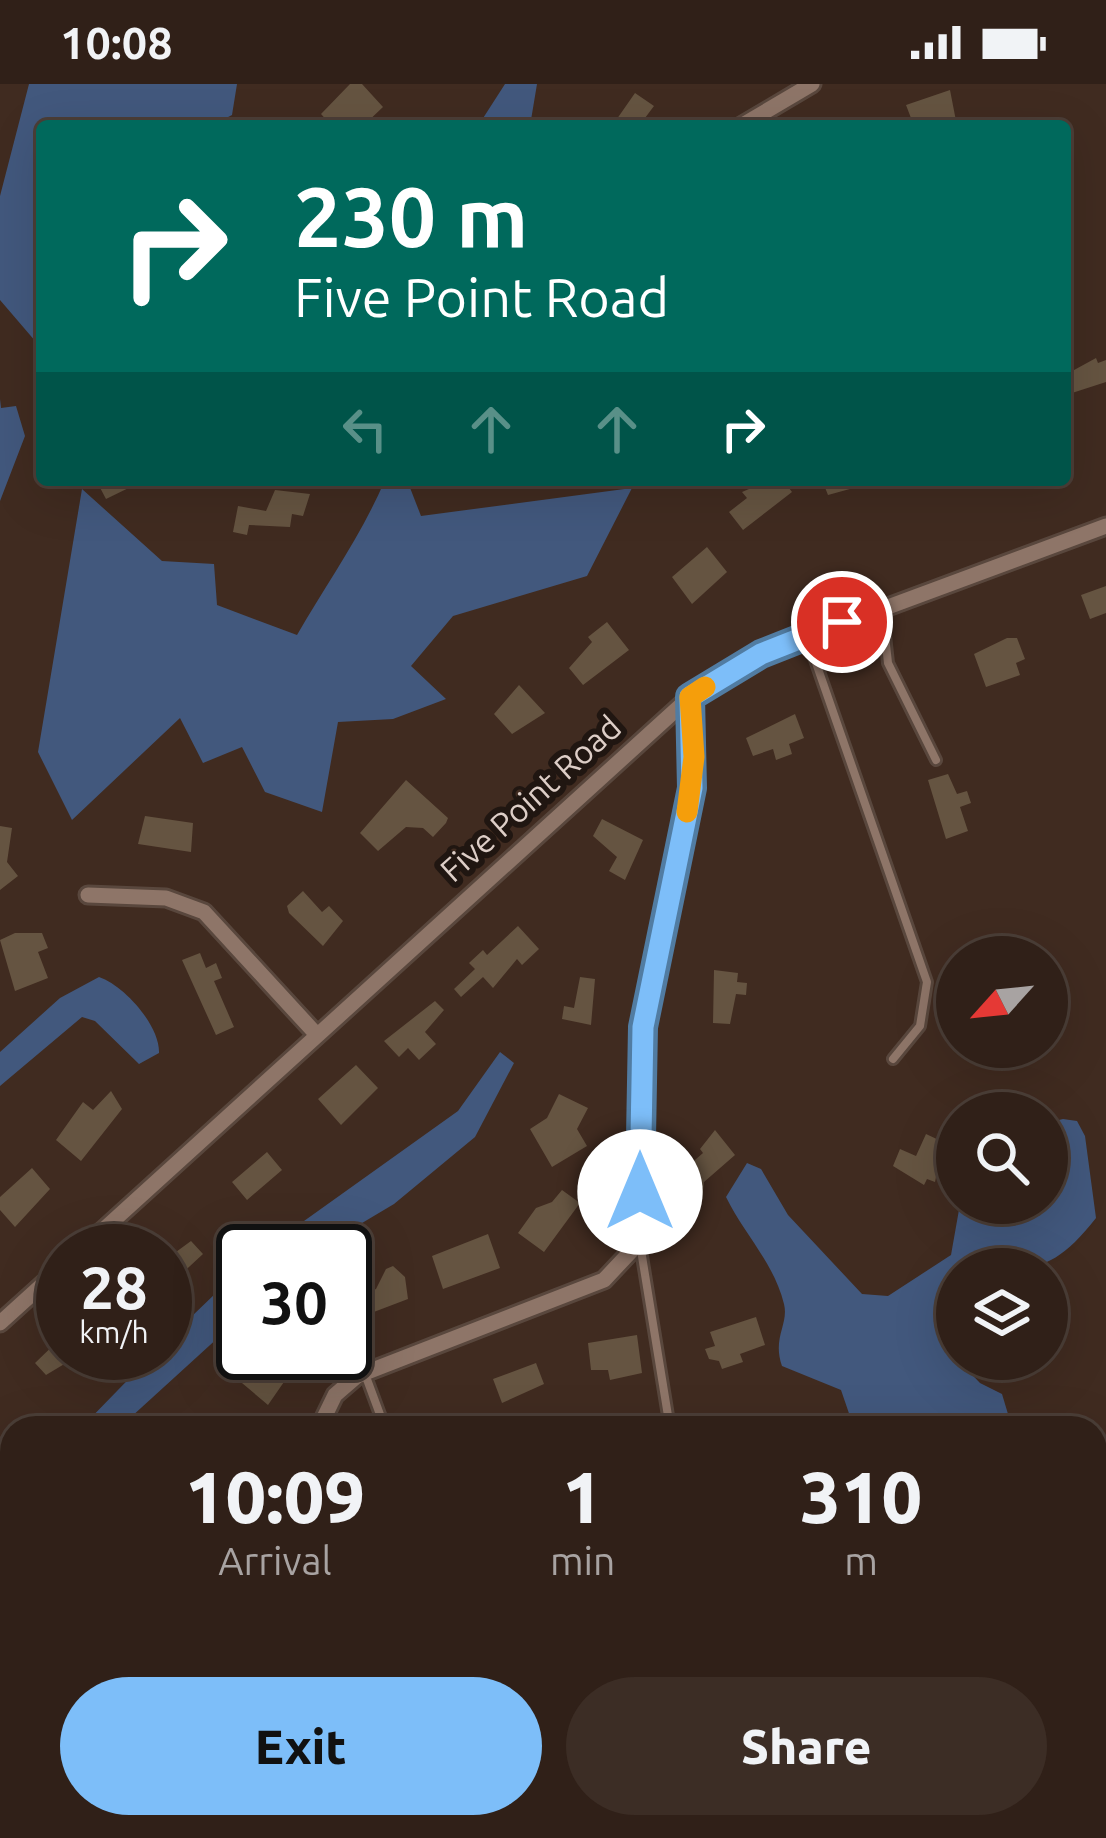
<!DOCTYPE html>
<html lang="en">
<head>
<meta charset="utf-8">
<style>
	body { margin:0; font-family:Ubuntu,sans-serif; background:#3c2d25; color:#f1f3f6; height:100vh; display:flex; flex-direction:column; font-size:45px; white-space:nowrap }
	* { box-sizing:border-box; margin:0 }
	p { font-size:39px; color:#a8a3a2 }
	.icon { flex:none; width:66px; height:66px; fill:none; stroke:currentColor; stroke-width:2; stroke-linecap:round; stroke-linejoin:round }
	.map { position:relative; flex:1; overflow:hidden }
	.sheet { position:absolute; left:0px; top:1332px; width:1107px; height:423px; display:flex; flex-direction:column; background:#302018; border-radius:36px 36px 0 0; box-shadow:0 12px 48px #0002,0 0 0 3px #4b3e37 }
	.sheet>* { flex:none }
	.hud { position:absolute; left:36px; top:36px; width:1035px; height:366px; border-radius:12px; box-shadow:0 12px 48px #0002,0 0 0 3px #4b3e37; background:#00695c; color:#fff; overflow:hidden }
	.needle { width:78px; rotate:243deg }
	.tools { position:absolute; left:936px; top:852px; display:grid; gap:24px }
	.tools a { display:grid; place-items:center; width:132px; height:132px; border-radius:50%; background:#302018; box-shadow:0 12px 48px #0002,0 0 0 3px #4b3e37; font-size:60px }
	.speed { position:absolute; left:36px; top:1140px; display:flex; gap:24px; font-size:60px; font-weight:700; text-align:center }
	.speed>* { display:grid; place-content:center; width:156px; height:156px; border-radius:50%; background:#302018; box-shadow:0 12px 48px #0002,0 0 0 3px #4b3e37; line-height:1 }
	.speed small { font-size:30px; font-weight:400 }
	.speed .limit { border:6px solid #111; border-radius:18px; background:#fff; color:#111 }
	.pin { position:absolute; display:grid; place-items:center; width:102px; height:102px; color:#fff; margin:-51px; border:6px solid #fff; border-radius:50%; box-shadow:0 3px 12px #0007 }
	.me { position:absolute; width:132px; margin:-66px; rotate:0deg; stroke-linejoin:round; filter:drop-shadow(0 0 9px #0008) }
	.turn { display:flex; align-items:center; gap:42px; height:252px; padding:0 60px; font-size:54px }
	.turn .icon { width:156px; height:156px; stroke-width:2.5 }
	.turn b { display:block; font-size:84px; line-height:102px }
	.lanes { display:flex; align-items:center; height:114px; padding:0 60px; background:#0003; justify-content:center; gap:60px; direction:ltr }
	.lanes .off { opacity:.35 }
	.eta { display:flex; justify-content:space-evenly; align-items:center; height:204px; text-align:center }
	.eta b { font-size:72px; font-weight:800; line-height:84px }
	.button { display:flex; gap:24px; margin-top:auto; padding:24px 60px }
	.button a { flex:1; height:138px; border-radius:72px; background:#7dbef9; color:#111; font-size:48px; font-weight:800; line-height:138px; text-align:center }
	.button a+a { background:#3c2d25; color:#f1f3f6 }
	.status { display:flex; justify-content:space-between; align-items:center; height:84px; padding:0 60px; background:#302018; direction:ltr }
	.status svg { height:33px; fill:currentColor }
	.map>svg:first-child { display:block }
	.water { fill:#42587d }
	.building { fill:#655441 }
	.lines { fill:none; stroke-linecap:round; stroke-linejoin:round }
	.lane-casing { stroke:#59473d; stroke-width:14 }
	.street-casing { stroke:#59473d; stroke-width:21 }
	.lane { stroke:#8e7568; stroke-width:8 }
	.street { stroke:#8e7568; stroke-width:15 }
	.route-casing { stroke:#517ca2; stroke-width:30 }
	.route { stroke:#7dbef9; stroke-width:21 }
	.slow { stroke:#f59e0b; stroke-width:21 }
	.labels { text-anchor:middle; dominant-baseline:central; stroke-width:12; stroke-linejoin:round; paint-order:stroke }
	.street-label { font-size:33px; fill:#ddcec7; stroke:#201611 }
</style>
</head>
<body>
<div class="status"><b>10:08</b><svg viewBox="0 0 49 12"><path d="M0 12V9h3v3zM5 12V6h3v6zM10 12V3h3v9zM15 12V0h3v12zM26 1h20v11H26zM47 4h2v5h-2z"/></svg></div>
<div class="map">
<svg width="1106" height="1754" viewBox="0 0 1106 1754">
	<rect width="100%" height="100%" fill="#402b20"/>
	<path class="water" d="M29 0H237L232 31 211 42H42V265L0 216V112Z
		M505 0H537L530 42H478Z
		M0 315 1 324 16 322 25 352 0 417Z
		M385 396H407L421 432 632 404 587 492 453 532 411 582 446 615 393 635 338 638 322 728 265 708 242 663 203 679 180 634 72 736 38 668 82 405 162 477 214 480 217 521 297 551C327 499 361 452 385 396Z
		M99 893C125 902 160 942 159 969L139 980 95 937 82 933 0 1002V968L60 914Z
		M500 968 514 979 475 1053 394 1120 315 1167H262L458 1027Z
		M1063 1035 1077 1037 1085 1052 1096 1134C1049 1194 1028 1185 957 1185V1275L980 1299 1002 1310 1008 1330 1000 1344H854L841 1306 782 1282C772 1254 789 1240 784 1220 774 1179 744 1150 726 1113L747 1079 761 1085 788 1131 862 1210 888 1212 951 1171 960 1120 1047 1119V1039Z
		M243 1183V1231L119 1344H70L75 1338 81 1344 154 1269H165V1258Z
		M12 1384V1627L0 1658V1388Z
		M1095 1514 1106 1523V1737L1099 1754H521L524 1743H1095Z"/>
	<path class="building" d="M350 0H362L383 23 363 42H332L321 30Z
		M950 6 957 42H914L906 21Z
		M635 9 654 22 639 42H612Z
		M1096 274 1098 279 1106 276V298L1072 309 1065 291Z
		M96 396H145L106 415Z
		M770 396H783L792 408 743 446 729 428 747 414 742 408Z
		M822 396H879V397L828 411Z
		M275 406 310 410 303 432 292 430 290 443 249 441 247 451 233 448 238 422 266 427Z
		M707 463 727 488 692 520 672 493Z
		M1106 502V529L1090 535 1081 511Z
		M607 538 629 566 583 601 569 584 592 558 588 553Z
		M1007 554H1017L1025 575 1016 579 1020 591 986 603 974 570Z
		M519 601 545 629 512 650 494 630Z
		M795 630 804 654 789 660 792 670 776 676 773 665 753 672 746 654Z
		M948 690 957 710 967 707 971 719 960 723 968 747 946 755 928 696Z
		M406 696 448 734 446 739 433 753 423 744 406 743 378 767 360 749Z
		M145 732 193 739 191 768 138 760Z
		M602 735 643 756 625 796 609 787 617 773 593 752Z
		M0 742 12 744 7 778 18 792 0 806Z
		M303 807 322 828 329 822 343 837 323 862 289 829 287 822Z
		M518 842 539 865 522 881 517 875 493 904 483 893 461 913 454 905 475 885 469 879 483 866 487 871Z
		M15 849H42L48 864 38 868 48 894 15 907 0 856Z
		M200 869 206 884 216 879 222 894 214 897 234 943 216 951 182 876Z
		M714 886 738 889 737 898 747 899 746 911 736 910 730 940 713 939Z
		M580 893 595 895 591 941 562 935 564 922 574 924Z
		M435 917 444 926 425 948 436 960 419 976 408 964 399 973 384 957Z
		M356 981 378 1004 341 1041 318 1015Z
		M111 1007 122 1025 81 1077 56 1056 83 1018 93 1026Z
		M559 1010 588 1024 577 1045 587 1062 552 1083 530 1045 547 1034Z
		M715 1046 735 1071 704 1098 702 1115H690L688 1082 703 1069 700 1065Z
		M926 1050 941 1057V1068L935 1098 927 1095 924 1101 893 1082 900 1065 916 1072Z
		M267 1068 282 1086 247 1116 232 1098Z
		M32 1084 50 1105 15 1143 0 1126V1113Z
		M562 1106 580 1119 544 1168 518 1149 536 1124 552 1118Z
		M488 1150 500 1184 443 1205 432 1172Z
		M191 1157 203 1170 176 1195 165 1194V1176Z
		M393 1182 405 1193 408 1215 358 1234 351 1215 376 1205 386 1185Z
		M756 1233 765 1261 740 1270 743 1278 722 1285 719 1277 709 1275 705 1265 715 1262 710 1248Z
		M637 1251 642 1289 610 1296 608 1286H591L588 1259Z
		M63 1252V1269H101L85 1283 76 1273 46 1291 35 1279Z
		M251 1269H304L268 1321 242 1299 260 1277Z
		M536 1279 544 1300 502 1319 493 1295Z"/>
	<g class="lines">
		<defs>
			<path id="lane" d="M882 524 888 579 936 676
				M807 553 927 898 920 942 893 975
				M640 1160 670 1344
				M365 1290 385 1344"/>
			<path id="street" d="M741 42 812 0
				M88 811 166 814 204 828 317 951
				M80 1167 690 613 761 570 1106 442
				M0 1239 63 1182
				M319 1344 335 1311 357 1292 604 1196 635 1163C651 1116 639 1055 639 1006 640 873 708 745 690 613
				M220 1754 223 1743"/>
		</defs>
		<use href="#lane" class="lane-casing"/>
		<use href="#street" class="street-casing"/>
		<use href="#lane" class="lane"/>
		<use href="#street" class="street"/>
	</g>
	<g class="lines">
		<defs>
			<path id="route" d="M640 1108 643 943 692 704 690 613 761 570 842 538"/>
		</defs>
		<use href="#route" class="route-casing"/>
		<use href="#route" class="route"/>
		<path class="slow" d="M687 728 694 673 690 613 705 603"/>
	</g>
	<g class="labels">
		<g class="street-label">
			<text transform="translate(530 714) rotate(-42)">Five Point Road</text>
		</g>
	</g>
</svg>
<div class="tools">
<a><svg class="needle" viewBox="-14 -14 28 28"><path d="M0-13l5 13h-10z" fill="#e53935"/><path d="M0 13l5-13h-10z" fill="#a8a3a2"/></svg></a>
<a><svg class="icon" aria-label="search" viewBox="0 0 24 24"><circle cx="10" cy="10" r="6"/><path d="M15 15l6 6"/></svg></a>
<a><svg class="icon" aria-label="layers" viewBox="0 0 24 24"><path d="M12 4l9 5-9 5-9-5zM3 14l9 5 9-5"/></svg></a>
</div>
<div class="speed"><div>28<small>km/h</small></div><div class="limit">30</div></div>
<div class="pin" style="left:842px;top:538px;background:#d93025"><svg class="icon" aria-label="arrive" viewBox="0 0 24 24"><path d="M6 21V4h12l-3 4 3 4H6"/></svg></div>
<svg class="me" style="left:640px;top:1108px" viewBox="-20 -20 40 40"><circle r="19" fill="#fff"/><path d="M0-13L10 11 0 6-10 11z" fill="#7dbef9"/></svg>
<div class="hud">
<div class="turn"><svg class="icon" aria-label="right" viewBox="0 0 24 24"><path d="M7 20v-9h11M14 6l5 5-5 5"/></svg><div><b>230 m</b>Five Point Road</div></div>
<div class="lanes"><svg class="icon off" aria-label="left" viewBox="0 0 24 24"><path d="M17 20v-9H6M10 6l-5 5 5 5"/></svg><svg class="icon off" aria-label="ahead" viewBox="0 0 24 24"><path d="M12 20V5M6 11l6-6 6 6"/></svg><svg class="icon off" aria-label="ahead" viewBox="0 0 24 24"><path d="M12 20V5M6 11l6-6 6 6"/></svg><svg class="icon" aria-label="right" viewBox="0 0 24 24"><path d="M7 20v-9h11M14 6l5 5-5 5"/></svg></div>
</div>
<section class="sheet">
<div class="eta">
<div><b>10:09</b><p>Arrival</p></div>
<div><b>1</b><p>min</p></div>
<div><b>310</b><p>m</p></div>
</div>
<div class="button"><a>Exit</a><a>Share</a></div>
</section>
</div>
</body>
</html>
